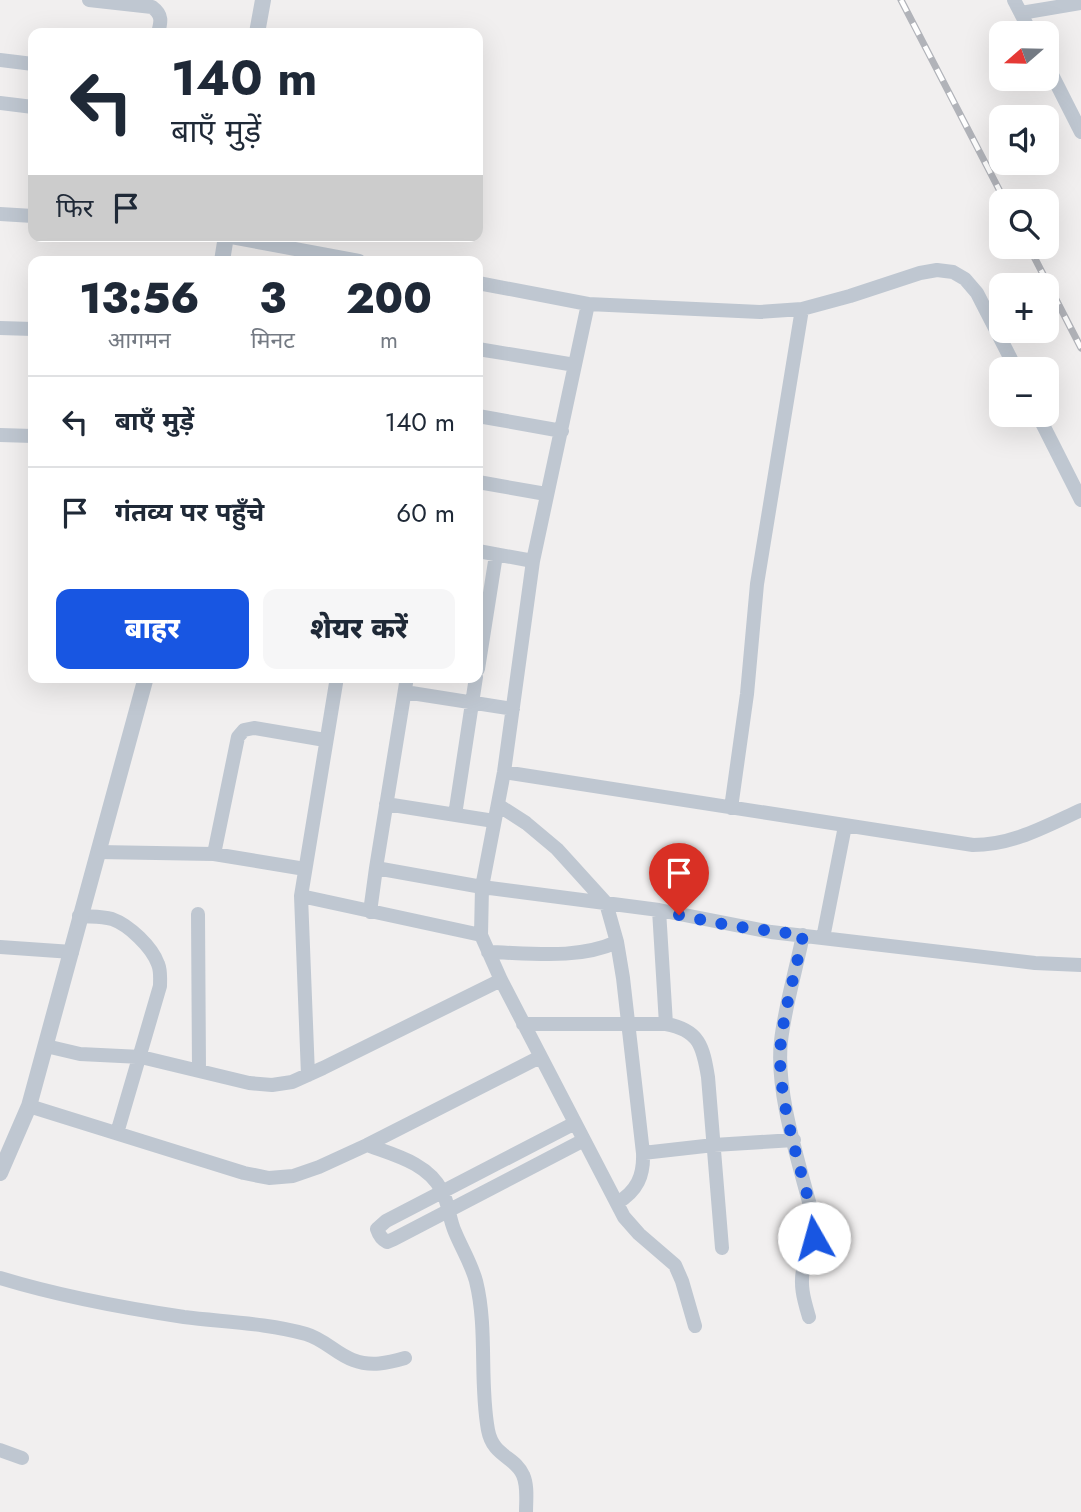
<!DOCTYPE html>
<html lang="hi">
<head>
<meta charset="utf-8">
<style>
	body { margin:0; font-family:Jost,"Noto Sans Devanagari",sans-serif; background:#f6f6f7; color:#1f2937; height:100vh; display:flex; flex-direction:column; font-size:26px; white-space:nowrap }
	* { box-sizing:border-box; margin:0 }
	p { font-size:23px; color:#747a83 }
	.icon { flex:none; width:38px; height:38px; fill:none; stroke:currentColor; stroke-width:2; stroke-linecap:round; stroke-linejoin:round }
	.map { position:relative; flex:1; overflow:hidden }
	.details { position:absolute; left:28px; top:256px; width:455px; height:427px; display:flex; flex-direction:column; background:#fff; border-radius:14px; box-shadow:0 7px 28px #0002 }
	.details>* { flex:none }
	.hud { position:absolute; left:28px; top:28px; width:455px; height:214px; border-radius:14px; box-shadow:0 7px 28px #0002; background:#fff; color:#1f2937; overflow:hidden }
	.needle { width:46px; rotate:250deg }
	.fabs { position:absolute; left:989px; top:21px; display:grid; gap:14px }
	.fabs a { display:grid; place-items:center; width:70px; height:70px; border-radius:14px; background:#fff; box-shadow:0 7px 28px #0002; font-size:35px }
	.pin { position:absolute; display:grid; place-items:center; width:60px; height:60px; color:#fff; margin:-72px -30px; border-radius:50% 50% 50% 0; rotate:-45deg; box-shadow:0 0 7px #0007 }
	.pin .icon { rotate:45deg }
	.me { position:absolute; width:77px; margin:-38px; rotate:353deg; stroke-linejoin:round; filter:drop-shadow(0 0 5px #0008) }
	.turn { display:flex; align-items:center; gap:24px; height:147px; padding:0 28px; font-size:32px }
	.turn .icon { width:91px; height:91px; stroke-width:2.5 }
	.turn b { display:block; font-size:49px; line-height:60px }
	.then { display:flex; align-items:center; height:66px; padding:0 28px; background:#0003; gap:14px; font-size:26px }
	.eta { display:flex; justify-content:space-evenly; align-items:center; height:119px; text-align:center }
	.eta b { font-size:42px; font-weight:800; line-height:49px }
	.primary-button { display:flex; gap:14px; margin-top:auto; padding:14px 28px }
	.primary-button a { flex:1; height:80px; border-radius:14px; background:#1856e2; color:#fff; font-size:28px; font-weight:800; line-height:80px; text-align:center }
	.primary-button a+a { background:#f6f6f7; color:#1f2937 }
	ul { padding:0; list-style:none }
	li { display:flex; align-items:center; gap:21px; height:91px; padding:0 28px; border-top:2px solid #e0e1e3 }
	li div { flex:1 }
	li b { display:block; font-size:26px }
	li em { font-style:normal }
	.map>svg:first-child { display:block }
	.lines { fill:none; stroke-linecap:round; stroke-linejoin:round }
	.minor { stroke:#bfc7d1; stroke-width:14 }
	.tertiary { stroke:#bfc7d1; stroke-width:16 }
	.rail-casing { stroke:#b1b3b9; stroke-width:7 }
	.rail { stroke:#fff; stroke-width:4.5; stroke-dasharray:13; stroke-linecap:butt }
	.route { stroke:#1856e2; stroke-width:12; stroke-dasharray:0 21.6 }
</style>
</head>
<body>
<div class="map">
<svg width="1081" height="1512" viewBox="0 0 1081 1512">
	<rect width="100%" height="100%" fill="#f1efef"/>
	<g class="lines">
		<path class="minor" d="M89 0 152 7C163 15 161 22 158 33
			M1014 0 1031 33
			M1021 13 1081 3
			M0 60 33 64
			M1046 63 1081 132
			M0 103 33 107
			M0 214 33 216
			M226 236 359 261
			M478 283 588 304 533 561 478 551
			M588 304 760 312 802 309 850 296 920 273 937 270 953 272 965 279 977 293 1016 369
			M0 328 33 329
			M478 349 575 365
			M1038 415 1081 500
			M478 416 562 431
			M0 435 33 436
			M478 482 546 494
			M533 561 504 772 482 887 481 935 501 980 624 1217 639 1234 675 1265 682 1281 695 1326
			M478 669 496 555
			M337 677 301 896 481 935
			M405 692 513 709
			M504 772 973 845C1013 845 1046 826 1081 810
			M386 804 494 821
			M498 805 526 823 557 849 606 903 617 942 623 978 643 1153C644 1176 637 1191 617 1203
			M731 808 747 694 757 584 802 309
			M455 815 476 677
			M98 852 214 854 305 869
			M214 854 238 737 244 730 254 728 325 740
			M376 868 482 887 659 910 771 932 1035 963 1081 965
			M301 896 308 1075
			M659 910 666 1024
			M370 912 376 868 407 677
			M198 914 199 1070
			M79 916C90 917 101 916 112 919 129 925 152 947 158 964 161 971 160 978 160 986L117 1133
			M803 935C796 970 785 1006 781 1041 775 1094 801 1168 814 1221 814 1241 808 1247 804 1266 799 1284 804 1300 809 1317
			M823 938 845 826
			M0 947 72 952
			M488 952C530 953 577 960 617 942
			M523 1024H666C699 1030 703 1046 708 1077L722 1248
			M46 1046 80 1054 141 1057 249 1083 272 1085 292 1082 323 1068 501 980
			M29 1106 244 1173 269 1178 293 1176 319 1167 367 1145 540 1057
			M575 1123 386 1221 377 1229C379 1235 381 1239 387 1242L394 1239 584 1140
			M367 1145C394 1155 428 1163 442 1191 449 1204 449 1219 455 1232 462 1249 471 1263 476 1281 488 1330 479 1381 488 1430 493 1457 515 1456 523 1475 528 1486 526 1500 526 1512
			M643 1153 714 1145 794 1140
			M0 1278C59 1296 123 1308 184 1317 224 1322 267 1323 306 1334 324 1339 336 1354 353 1360 371 1367 388 1363 405 1358
			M0 1450 22 1458"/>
		<path class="tertiary" d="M257 33 263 0
			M222 261 226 236
			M0 1173 29 1106 146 677"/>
		<defs>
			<path id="rail" d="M901 0 1005 201
				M1029 247 1081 348"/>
		</defs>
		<use href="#rail" class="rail-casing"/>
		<use href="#rail" class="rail"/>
	</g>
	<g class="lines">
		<path class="route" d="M679 915 732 926 803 935C796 970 785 1006 781 1041 775 1094 801 1168 814 1221V1238"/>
	</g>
</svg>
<div class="fabs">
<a><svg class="needle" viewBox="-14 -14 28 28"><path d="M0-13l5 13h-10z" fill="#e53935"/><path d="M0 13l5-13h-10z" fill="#747a83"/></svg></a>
<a><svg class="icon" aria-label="sound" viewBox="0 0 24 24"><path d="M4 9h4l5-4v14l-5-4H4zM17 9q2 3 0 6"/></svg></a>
<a><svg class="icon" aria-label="search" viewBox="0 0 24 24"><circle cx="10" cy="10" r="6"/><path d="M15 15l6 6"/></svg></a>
<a>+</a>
<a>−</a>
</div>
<div class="pin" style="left:679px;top:915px;background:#d93025"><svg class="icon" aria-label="arrive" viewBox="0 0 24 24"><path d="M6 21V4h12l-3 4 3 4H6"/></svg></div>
<svg class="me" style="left:814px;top:1238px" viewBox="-20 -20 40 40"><circle r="19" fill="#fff"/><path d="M0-13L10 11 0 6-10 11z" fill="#1856e2"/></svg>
<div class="hud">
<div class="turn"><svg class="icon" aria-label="left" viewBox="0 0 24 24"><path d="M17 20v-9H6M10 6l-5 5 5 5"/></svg><div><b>140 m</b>बाएँ मुड़ें</div></div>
<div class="then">फिर<svg class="icon" aria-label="arrive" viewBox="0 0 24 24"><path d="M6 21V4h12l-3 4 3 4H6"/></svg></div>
</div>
<section class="details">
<div class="eta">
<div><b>13:56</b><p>आगमन</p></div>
<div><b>3</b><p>मिनट</p></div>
<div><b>200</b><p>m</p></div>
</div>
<ul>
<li><svg class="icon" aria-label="left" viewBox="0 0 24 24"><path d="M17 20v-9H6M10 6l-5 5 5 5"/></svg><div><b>बाएँ मुड़ें</b></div><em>140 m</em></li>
<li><svg class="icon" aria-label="arrive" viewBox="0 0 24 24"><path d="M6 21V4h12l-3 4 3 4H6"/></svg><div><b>गंतव्य पर पहुँचे</b></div><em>60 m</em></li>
</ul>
<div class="primary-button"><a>बाहर</a><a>शेयर करें</a></div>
</section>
</div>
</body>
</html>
